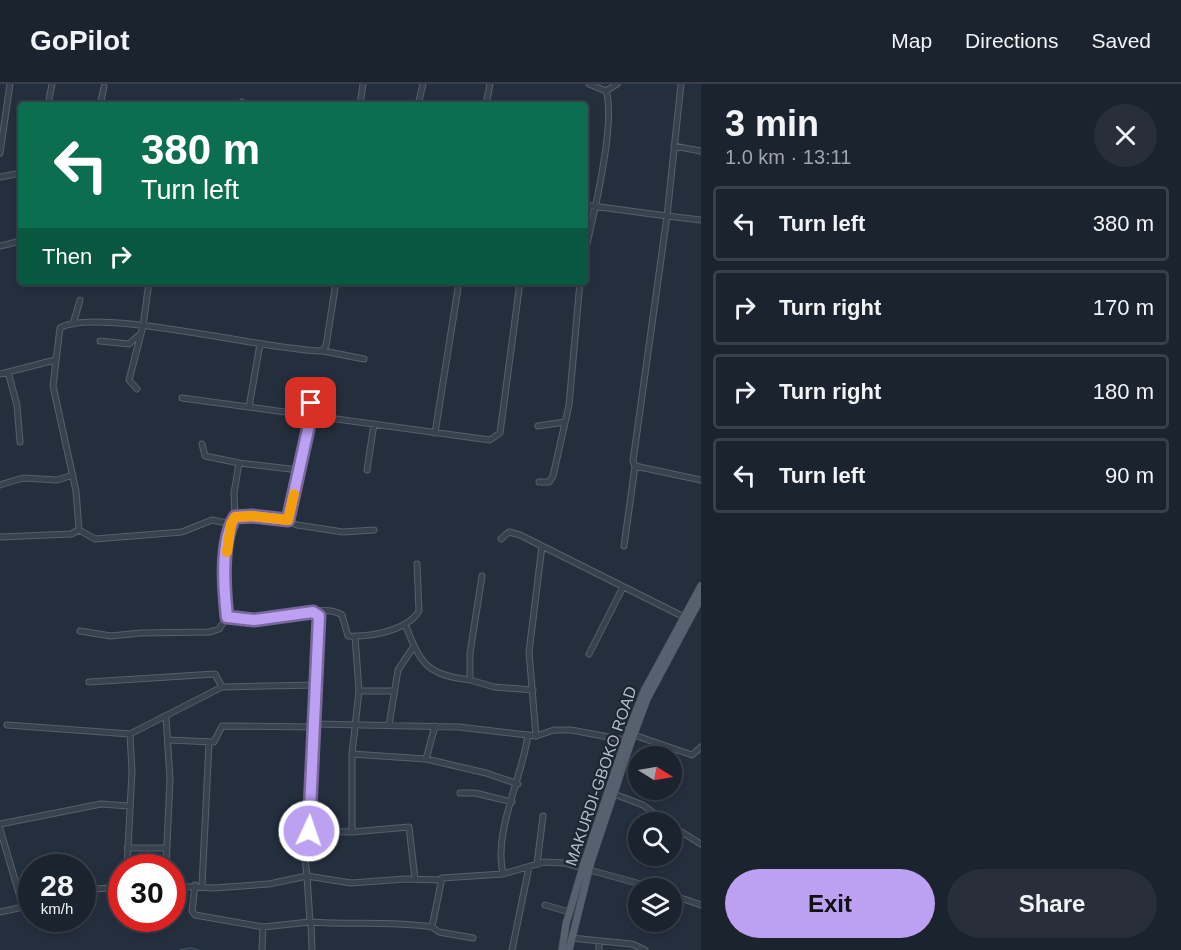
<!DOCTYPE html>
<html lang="en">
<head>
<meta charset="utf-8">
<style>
	body { margin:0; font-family:Helvetica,sans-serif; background:#282f3a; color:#f1f3f6; height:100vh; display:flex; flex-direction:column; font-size:22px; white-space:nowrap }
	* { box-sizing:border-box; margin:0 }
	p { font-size:20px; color:#a0a4aa }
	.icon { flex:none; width:33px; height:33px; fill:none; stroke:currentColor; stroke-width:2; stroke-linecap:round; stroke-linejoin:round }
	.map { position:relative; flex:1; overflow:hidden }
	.side { display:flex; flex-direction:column; background:#1b232e; width:480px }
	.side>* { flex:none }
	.top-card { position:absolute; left:18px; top:18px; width:570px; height:183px; border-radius:6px; box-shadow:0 3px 9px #0003,0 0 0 2px #39404a; background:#0b6e4f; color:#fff; overflow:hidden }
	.needle { width:39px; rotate:101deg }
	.controls { position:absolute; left:628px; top:662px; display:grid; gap:12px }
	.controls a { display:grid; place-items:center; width:54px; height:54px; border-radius:50%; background:#1b232e; box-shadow:0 3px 9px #0003,0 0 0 2px #39404a; font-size:30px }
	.speed { position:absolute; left:18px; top:770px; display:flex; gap:12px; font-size:30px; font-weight:700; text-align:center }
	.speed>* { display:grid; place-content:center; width:78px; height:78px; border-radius:50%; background:#1b232e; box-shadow:0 3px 9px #0003,0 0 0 2px #39404a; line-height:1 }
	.speed small { font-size:15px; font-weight:400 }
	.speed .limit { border:9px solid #d22; background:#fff; color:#111 }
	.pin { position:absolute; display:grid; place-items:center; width:51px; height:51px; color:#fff; margin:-26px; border-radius:12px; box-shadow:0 3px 9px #0006 }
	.me { position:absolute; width:66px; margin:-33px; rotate:3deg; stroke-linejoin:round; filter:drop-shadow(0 0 4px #0008) }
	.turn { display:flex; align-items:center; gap:21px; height:126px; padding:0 24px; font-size:27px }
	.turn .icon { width:78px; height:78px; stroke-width:2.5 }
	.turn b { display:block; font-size:42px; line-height:51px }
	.then { display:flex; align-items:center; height:57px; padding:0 24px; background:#0003; gap:12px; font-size:22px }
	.round { display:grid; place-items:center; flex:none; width:63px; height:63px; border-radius:32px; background:#282f3a }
	.head { display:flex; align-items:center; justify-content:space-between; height:102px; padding:0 24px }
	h1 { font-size:36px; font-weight:600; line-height:45px }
	.button { display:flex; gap:12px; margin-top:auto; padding:12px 24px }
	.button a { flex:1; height:69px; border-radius:36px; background:#bca0f2; color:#111; font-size:24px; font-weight:600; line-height:69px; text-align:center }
	.button a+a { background:#282f3a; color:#f1f3f6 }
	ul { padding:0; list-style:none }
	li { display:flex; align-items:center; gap:18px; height:75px; margin:0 12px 9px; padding:0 12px; border:3px solid #39404a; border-radius:6px }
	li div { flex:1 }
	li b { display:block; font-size:22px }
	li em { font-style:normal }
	header { display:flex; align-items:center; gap:36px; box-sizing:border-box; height:84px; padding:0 30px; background:#1b232e; border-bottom:2px solid #39404a }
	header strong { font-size:28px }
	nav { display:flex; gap:33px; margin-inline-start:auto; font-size:21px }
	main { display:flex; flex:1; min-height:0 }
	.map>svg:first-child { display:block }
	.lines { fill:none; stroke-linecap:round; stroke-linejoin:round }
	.stream { stroke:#394c67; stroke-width:1.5 }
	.minor-casing { stroke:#565f6c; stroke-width:7 }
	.major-casing { stroke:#414a57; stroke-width:8 }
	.minor { stroke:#38414e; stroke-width:5 }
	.major { stroke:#56606e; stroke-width:7 }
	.route-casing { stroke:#7a689d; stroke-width:15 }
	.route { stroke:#bca0f2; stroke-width:10 }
	.slow { stroke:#f59e0b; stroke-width:10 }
	.labels { text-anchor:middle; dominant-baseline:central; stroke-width:4.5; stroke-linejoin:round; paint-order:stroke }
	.street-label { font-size:16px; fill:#b4bcc9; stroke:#1d2633 }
</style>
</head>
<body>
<header>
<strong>GoPilot</strong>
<nav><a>Map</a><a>Directions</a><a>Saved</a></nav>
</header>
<main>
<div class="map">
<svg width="701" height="866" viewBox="0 0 701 866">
	<rect width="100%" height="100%" fill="#242f3e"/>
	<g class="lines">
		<path class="stream" d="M180 866 190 864 199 866"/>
		<defs>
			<path id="minor" d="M589 0 606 7
				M606 7 617 0
				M48 21 52 0
				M100 21 104 3
				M240 21 242 18
				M360 21 363 0
				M418 21 423 0
				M486 21 490 0
				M674 62 701 67
				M0 69 10 0
				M0 93 21 89
				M585 121 667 132 681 0
				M701 136 667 132 633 377 635 382 701 396
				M0 162 21 157
				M585 168C593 135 616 37 606 7
				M73 240 80 216
				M100 257 129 260 139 251
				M323 267 364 275
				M8 288 17 321 20 358
				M0 290 55 276
				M137 305 129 296 143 242 149 198
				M182 314 490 356 500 349 520 198
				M249 323 260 260
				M538 342 565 338
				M435 349 459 198
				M202 360 205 372 239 379
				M367 386 374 340
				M539 398H549L553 392 569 321 580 198
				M0 401 23 394 57 396 73 391
				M235 433 234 409 239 379 299 386
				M288 436 311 332 314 299
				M231 440 212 436 182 448 95 455 79 446 76 407 53 302 60 244C95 222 270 267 322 267L326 262 336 198
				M0 453 71 450 79 446
				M501 455 509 448 520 451 684 533
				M624 462 635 382
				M482 492 470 569V596L494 603 533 606
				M227 533C242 538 262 537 278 535 297 532 325 520 342 531L348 552C370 553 407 547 419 527L417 480
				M405 540C421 580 425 590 470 596
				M80 547 111 552 140 549 210 548 219 545 227 533 224 486 231 440 237 432 282 435 297 441 343 448 374 446
				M355 552 359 607 352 670 426 675 486 689 518 700
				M589 570 623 503
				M89 598 215 590 222 603
				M359 607H394
				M314 640 459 643 536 652 554 646H571L625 656
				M7 641 130 650
				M389 641 398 586 414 562
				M528 651C522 694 493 748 503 790L544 778 564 779 655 804
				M634 651 692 671 701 663
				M536 652 529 568 542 462
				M168 656 214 658 222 642 314 643
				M426 675 435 642
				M460 709H475L512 718
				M614 710 643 721 666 738
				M0 740 101 720 129 722
				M672 742 701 760
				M0 745 23 823
				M309 747 352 748V670
				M352 748 409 743 415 795
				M127 764H165
				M537 780 543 732
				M127 783 132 687 130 650 222 603 317 601
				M166 783 170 695 166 633
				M195 801 192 827 195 831 263 843 310 838 307 792 351 799 405 795 441 796
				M172 802 214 804 269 800 307 792 305 774 321 527
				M202 802 209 659
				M82 806 122 803
				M672 811 701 821
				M672 812 673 834
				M545 821 569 828
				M0 828 32 821
				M310 838C350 841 392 837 432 843L442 794 503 790
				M311 838 312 866
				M432 843 439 848 473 854
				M571 854 632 860 645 866
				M599 857V866
				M262 866 263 843
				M512 866 529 783"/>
			<path id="major" d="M562 866 566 840 585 776 629 645 644 607 701 502
				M569 866 591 778 631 658 647 615 701 514"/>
		</defs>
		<use href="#minor" class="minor-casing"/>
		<use href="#major" class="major-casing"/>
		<use href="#minor" class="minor"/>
		<use href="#major" class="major"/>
	</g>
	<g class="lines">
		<defs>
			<path id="route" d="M309 747 319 532 313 528 254 536 227 533C224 505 220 458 235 433L252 432 288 436 311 332V319"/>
		</defs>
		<use href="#route" class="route-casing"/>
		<use href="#route" class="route"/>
		<path class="slow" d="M227 468 231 440 235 433 252 432 288 436 294 410"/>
	</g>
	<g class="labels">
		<g class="street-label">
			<text transform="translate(601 692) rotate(-71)">MAKURDI-GBOKO ROAD</text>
		</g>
	</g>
</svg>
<div class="controls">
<a><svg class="needle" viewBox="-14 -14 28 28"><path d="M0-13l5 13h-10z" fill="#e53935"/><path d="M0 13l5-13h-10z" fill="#a0a4aa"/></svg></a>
<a><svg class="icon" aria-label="search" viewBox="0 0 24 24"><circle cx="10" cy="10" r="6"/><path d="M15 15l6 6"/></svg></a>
<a><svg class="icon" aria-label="layers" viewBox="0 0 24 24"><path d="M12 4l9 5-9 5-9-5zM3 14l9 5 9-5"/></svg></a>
</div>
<div class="speed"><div>28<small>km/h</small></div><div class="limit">30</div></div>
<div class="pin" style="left:311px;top:319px;background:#d93025"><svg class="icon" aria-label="arrive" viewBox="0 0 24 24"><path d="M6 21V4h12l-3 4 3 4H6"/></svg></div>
<svg class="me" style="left:309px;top:747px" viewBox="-20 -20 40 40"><circle r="17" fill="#bca0f2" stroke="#fff" stroke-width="3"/><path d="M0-11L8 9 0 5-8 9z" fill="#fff"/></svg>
<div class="top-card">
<div class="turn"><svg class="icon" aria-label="left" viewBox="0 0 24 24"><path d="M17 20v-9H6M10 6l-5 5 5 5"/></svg><div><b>380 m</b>Turn left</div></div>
<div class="then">Then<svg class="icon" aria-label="right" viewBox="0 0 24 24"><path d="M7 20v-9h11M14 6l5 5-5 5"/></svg></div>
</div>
</div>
<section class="side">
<div class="head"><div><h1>3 min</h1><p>1.0 km · 13:11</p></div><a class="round"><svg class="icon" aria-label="close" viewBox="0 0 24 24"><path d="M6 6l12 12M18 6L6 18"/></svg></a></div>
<ul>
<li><svg class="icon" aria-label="left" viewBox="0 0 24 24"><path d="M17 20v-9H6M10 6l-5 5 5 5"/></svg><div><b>Turn left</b></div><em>380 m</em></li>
<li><svg class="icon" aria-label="right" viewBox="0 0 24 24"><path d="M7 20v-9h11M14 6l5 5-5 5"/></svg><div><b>Turn right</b></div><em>170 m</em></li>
<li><svg class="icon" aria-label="right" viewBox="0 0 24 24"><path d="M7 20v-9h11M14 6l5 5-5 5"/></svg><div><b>Turn right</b></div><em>180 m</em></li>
<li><svg class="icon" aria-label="left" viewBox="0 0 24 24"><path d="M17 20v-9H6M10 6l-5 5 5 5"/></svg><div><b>Turn left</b></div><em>90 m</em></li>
</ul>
<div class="button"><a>Exit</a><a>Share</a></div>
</section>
</main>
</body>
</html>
